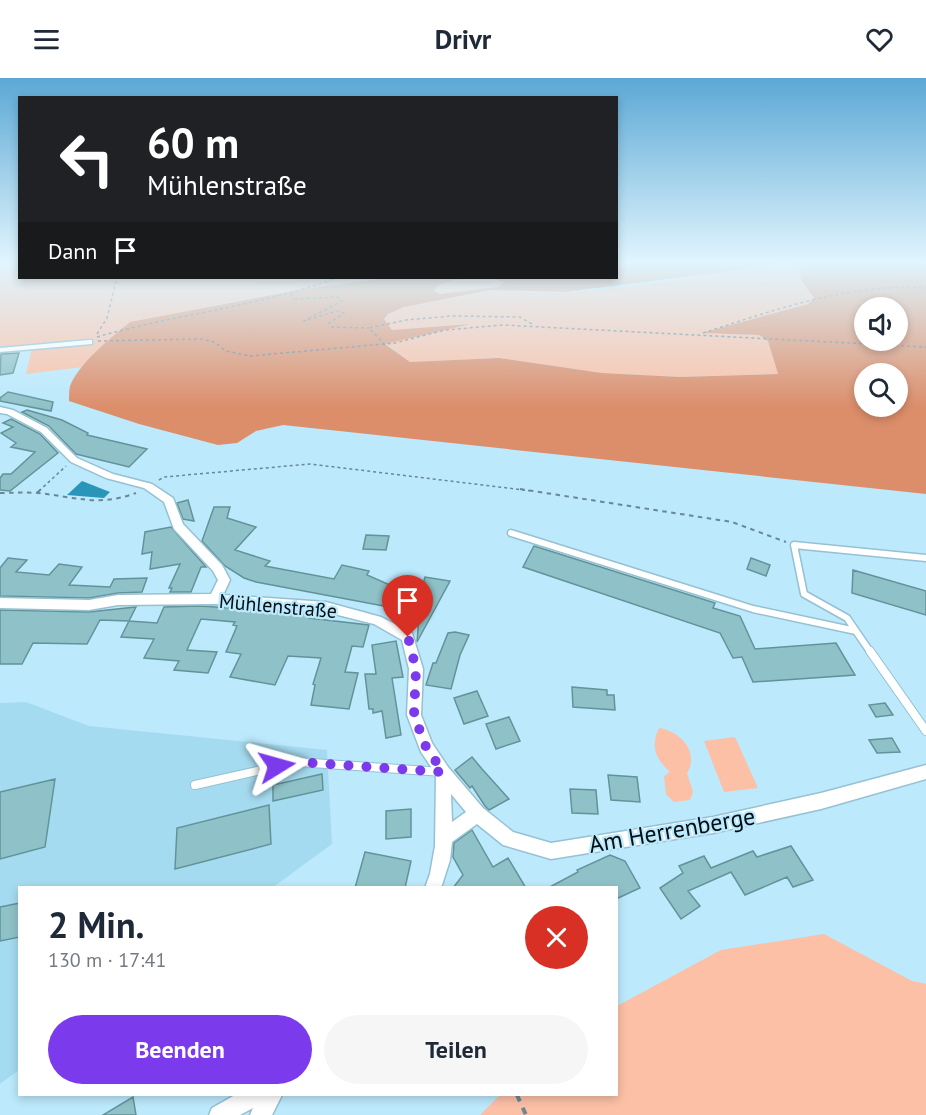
<!DOCTYPE html>
<html lang="de">
<head>
<meta charset="utf-8">
<style>
	body { margin:0; font-family:"PT Sans",sans-serif; background:#f6f6f7; color:#1f2937; height:100vh; display:flex; flex-direction:column; font-size:22px; white-space:nowrap }
	* { box-sizing:border-box; margin:0 }
	p { font-size:20px; color:#747a83 }
	.icon { flex:none; width:33px; height:33px; fill:none; stroke:currentColor; stroke-width:2; stroke-linecap:round; stroke-linejoin:round }
	.map { position:relative; flex:1; overflow:hidden }
	.details { position:absolute; left:18px; top:808px; width:600px; height:210px; display:flex; flex-direction:column; background:#fff; border-radius:0px; box-shadow:0 3px 9px #0003 }
	.details>* { flex:none }
	.top-card { position:absolute; left:18px; top:18px; width:600px; height:183px; border-radius:0px; box-shadow:0 3px 9px #0003; background:#202124; color:#fff; overflow:hidden }
	.buttons { position:absolute; left:854px; top:219px; display:grid; gap:12px }
	.buttons a { display:grid; place-items:center; width:54px; height:54px; border-radius:50%; background:#fff; box-shadow:0 3px 9px #0003; font-size:30px }
	.pin { position:absolute; display:grid; place-items:center; width:51px; height:51px; color:#fff; margin:-62px -26px; border-radius:50% 50% 50% 0; rotate:-45deg; box-shadow:0 0 6px #0007 }
	.pin .icon { rotate:45deg }
	.me { position:absolute; width:66px; margin:-33px; rotate:82deg; stroke-linejoin:round; filter:drop-shadow(0 0 4px #0008) }
	.turn { display:flex; align-items:center; gap:21px; height:126px; padding:0 30px; font-size:27px }
	.turn .icon { width:78px; height:78px; stroke-width:2.5 }
	.turn b { display:block; font-size:42px; line-height:51px }
	.then { display:flex; align-items:center; height:57px; padding:0 30px; background:#0003; gap:12px; font-size:22px }
	.round { display:grid; place-items:center; flex:none; width:63px; height:63px; border-radius:32px; background:#f6f6f7 }
	.head { display:flex; align-items:center; justify-content:space-between; height:102px; padding:0 30px }
	h1 { font-size:36px; font-weight:700; line-height:45px }
	.action { display:flex; gap:12px; margin-top:auto; padding:12px 30px }
	.action a { flex:1; height:69px; border-radius:36px; background:#7c3aed; color:#fff; font-size:24px; font-weight:700; line-height:69px; text-align:center }
	.action a+a { background:#f6f6f7; color:#1f2937 }
	header { display:flex; justify-content:space-between; align-items:center; height:78px; padding:0 30px; background:#fff; font-size:27px; font-weight:700 }
	.map>svg:first-child { display:block }
	.built { fill:#a5dbf0 }
	.green { fill:#fbc0a6 }
	.forest { fill:#dc8e6b; fill-rule:evenodd }
	.water { fill:#2995b9 }
	.building { fill:#8fc2c8; stroke:#629399; stroke-width:1.5 }
	.lines { fill:none; stroke-linecap:round; stroke-linejoin:round }
	.lane-far1-casing { stroke:#95c1d3; stroke-width:9 }
	.lane-casing { stroke:#95c1d3; stroke-width:10 }
	.street-casing { stroke:#95c1d3; stroke-width:3 }
	.path-far2 { stroke:#698895; stroke-width:1.5; stroke-dasharray:3 3; stroke-linecap:butt }
	.path-far1 { stroke:#698895; stroke-width:2; stroke-dasharray:4.5 4.5; stroke-linecap:butt }
	.path { stroke:#698895; stroke-width:4; stroke-dasharray:7 7; stroke-linecap:butt }
	.lane-far1 { stroke:#fff; stroke-width:6 }
	.lane { stroke:#fff; stroke-width:8 }
	.street { fill:#fff; fill-rule:evenodd }
	.route { stroke:#7c3aed; stroke-width:10; stroke-dasharray:0 18 }
	.labels { text-anchor:middle; dominant-baseline:central; stroke-width:4.5; stroke-linejoin:round; paint-order:stroke }
	.street-label { font-size:20px; fill:#010f15; stroke:#bce9fc }
	.near-street-label { font-size:24px; fill:#010f15; stroke:#bce9fc }
</style>
</head>
<body>
<header><svg class="icon" aria-label="menu" viewBox="0 0 24 24"><path d="M4 6h16M4 12h16M4 18h16"/></svg>Drivr<svg class="icon" aria-label="heart" viewBox="0 0 24 24"><path d="M12 20l-8-8c-3-5 5-10 8-4 3-6 11-1 8 4z"/></svg></header>
<div class="map">
<svg width="926" height="1037" viewBox="0 0 926 1037">
	<rect width="100%" height="100%" fill="#bce9fc"/>
	<path class="built" d="M26 624 89 648 327 672 332 766 272 810H20L19 992 0 1006V625Z"/>
	<path class="green" d="M0 184H19L20 200H389L303 211 216 227 110 261 83 289 26 296 32 270 27 267 0 269Z
		M787 184 800 191 801 202 814 221 808 226 704 255 759 257 768 263 778 296 680 299 602 295 499 280 410 284 385 265 466 246 392 252 384 241C395 226 440 221 458 217L427 218 431 200H599L501 212C573 221 657 204 729 193 749 190 767 184 787 184Z
		M659 650C680 653 700 674 687 695L693 714 690 722 674 724 666 716 664 698 670 694C656 681 650 669 659 650Z
		M735 659 758 710 724 714 704 663Z
		M824 856 912 903 926 906V1037H480L500 1017H616L617 928 721 872Z"/>
	<path class="forest" d="M617 184H779L731 193 565 214 490 212 404 229 388 236 384 241 392 252 470 246 385 266 410 284 499 280 602 295 680 299 778 296 768 263 759 257 702 255 808 226 814 220 801 202 800 191 787 184H926V416L283 347 256 353 237 365 218 367 139 346 69 323C69 318 69 312 70 308 79 285 112 259 130 244L303 211 389 200H489C473 201 444 199 434 212L439 216 499 209 503 204 491 200H616ZM864 230H897V262H864ZM864 296H897V328H864Z"/>
	<path class="water" d="M82 403 110 414 104 420 67 417Z"/>
	<path class="building" d="M19 275 13 295 0 297 1 276Z
		M8 314 53 324 51 333 0 323V320Z
		M27 332 62 342 88 355 87 357 147 371 129 389 76 376 49 348 22 334Z
		M11 341 40 356 58 375 10 413 0 412V400L3 396H11L35 374 11 369 16 365 1 355 13 349 3 345Z
		M188 422 194 443 183 441 177 425Z
		M214 429H230L227 440 256 449 235 472 270 483 265 488 334 501 342 487 369 493 367 497 392 508 421 513 425 499 450 503 417 564 419 538 389 529 256 504 244 500 225 488 202 463Z
		M171 449 206 489H201L191 514H170L172 510H169L180 486 150 491 152 474 142 476 145 454Z
		M366 457 389 458 386 472 363 471Z
		M534 468 715 525 713 530 740 538 755 571 836 565 855 597 753 604 742 579 733 580 720 555 523 489Z
		M8 480 27 482 16 494 49 497 59 486 82 489 69 507 110 509 114 501 147 500 142 514 118 515 89 520 0 518V490Z
		M751 480 770 487 766 498 747 491Z
		M853 492 926 513V537L852 515Z
		M200 528 291 534 310 536 309 540 369 547 363 569 352 568 345 594 358 595 349 631 311 627 315 607 313 606 321 580 288 578 275 607 230 599 241 576 226 574 237 548 233 547 235 544 201 541 187 572 217 574 208 595 174 592 179 583 144 580 154 561 121 559 129 543 100 542 87 566 33 565 22 586H0V532L89 534 136 529 129 543 157 545 164 529Z
		M455 554 469 557 460 577 451 611 426 607 433 585H436L448 555Z
		M396 563 403 599 392 600 401 657 386 660 382 633 373 635V631H369L365 596H376L372 567Z
		M572 609 607 612V617H614L615 632 573 629Z
		M477 613 488 638 464 646 454 620Z
		M885 625 893 637 876 639 869 627Z
		M509 639 520 663 496 671 486 646Z
		M892 660 900 674 877 675 869 662Z
		M472 679 482 691 509 721 489 732 485 728 472 708 470 710 455 692Z
		M322 696 323 712 273 723V707Z
		M608 697 637 699 640 724 611 722Z
		M55 701 45 769 0 781V714Z
		M570 711 596 712 598 736 572 735Z
		M269 727 271 766 175 791 177 750Z
		M411 731V759L386 761V733Z
		M472 752 493 789 508 780 526 810H453L463 797 453 779 454 765Z
		M791 768 813 802 793 809 787 799 745 817 731 794 688 813 700 828 681 841 660 810 683 795 679 788 704 778 711 790 753 773 757 779Z
		M365 774 411 783 405 810H355Z
		M610 777 625 783 640 810 616 821V810H548L578 794 577 792Z
		M20 825V859L0 863V829Z
		M133 1019 136 1037H103Z"/>
	<g class="lines">
		<defs>
			<path id="lane-far1" d="M511 455 753 531 856 553
				M871 575 847 540 804 516 794 467 926 480"/>
			<path id="lane" d="M870 573 926 653
				M195 707 297 684 443 694"/>
			<path id="street" d="M89 262H92V266L0 274V270Z
				M0 329 13 332 47 350 77 380 113 396 152 406 173 420 183 446 222 487 230 502 223 517 326 524 381 539 412 555 423 591 421 637 432 665 448 689 483 730 513 754 551 765 713 739 821 715 926 687V701L821 731 713 755 551 781 503 767 477 746 452 764 450 782 441 810H425L430 796 435 768 436 696 421 674 407 637 409 591 402 562 374 546 326 534 215 526 118 527 89 532 0 530V520L89 522 118 517 211 516 218 502 213 493 174 451 164 424 144 410 106 400 71 384 41 354 7 336 0 335ZM451 716 466 734 452 744Z
				M235 1017H282L272 1037H250L253 1030 240 1037H209L212 1030Z"/>
		</defs>
		<use href="#lane-far1" class="lane-far1-casing"/>
		<use href="#lane" class="lane-casing"/>
		<use href="#street" class="street-casing"/>
		<path class="path-far2" d="M291 216 295 221 338 219 342 223 304 243 337 233 344 235 329 245 332 249 369 250
			M703 255C774 232 850 205 926 210
			M97 256 107 240 117 200
			M97 259C176 236 258 229 336 200
			M98 263 202 261 214 264 226 273 250 278 395 265 445 252 503 247 926 269
			M385 267 369 250 406 242 451 238 520 239 532 246
			M159 402 164 399 310 386 532 413
			M39 413 66 388"/>
		<path class="path-far1" d="M520 411 732 444 786 464
			M0 415C13 415 25 414 38 415 76 419 98 429 136 415
			M37 415 41 411"/>
		<path class="path" d="M517 1017 526 1037"/>
		<use href="#lane-far1" class="lane-far1"/>
		<use href="#lane" class="lane"/>
		<use href="#street" class="street"/>
	</g>
	<linearGradient id="sky" x2="0" y2="1"><stop stop-color="#5ba8d5"/><stop offset="0.56" stop-color="#e1f5fe"/><stop offset="1" stop-color="#e1f5fe" stop-opacity="0"/></linearGradient>
	<rect width="926" height="329" fill="url(#sky)"/>
	<g class="lines">
		<path class="route" d="M277 688 297 684 443 694 426 669 414 637 416 591 408 559"/>
	</g>
	<g class="labels">
		<g class="street-label">
			<text transform="translate(278 528) rotate(5)">Mühlenstraße</text>
		</g>
		<g class="near-street-label">
			<text transform="translate(672 752) rotate(-10)">Am Herrenberge</text>
		</g>
	</g>
</svg>
<div class="buttons">
<a><svg class="icon" aria-label="sound" viewBox="0 0 24 24"><path d="M4 9h4l5-4v14l-5-4H4zM17 9q2 3 0 6"/></svg></a>
<a><svg class="icon" aria-label="search" viewBox="0 0 24 24"><circle cx="10" cy="10" r="6"/><path d="M15 15l6 6"/></svg></a>
</div>
<div class="pin" style="left:408px;top:559px;background:#d93025"><svg class="icon" aria-label="arrive" viewBox="0 0 24 24"><path d="M6 21V4h12l-3 4 3 4H6"/></svg></div>
<svg class="me" style="left:277px;top:688px" viewBox="-20 -20 40 40"><path d="M0-17L14 15 0 8-14 15z" fill="#7c3aed" stroke="#fff" stroke-width="4"/></svg>
<div class="top-card">
<div class="turn"><svg class="icon" aria-label="left" viewBox="0 0 24 24"><path d="M17 20v-9H6M10 6l-5 5 5 5"/></svg><div><b>60 m</b>Mühlenstraße</div></div>
<div class="then">Dann<svg class="icon" aria-label="arrive" viewBox="0 0 24 24"><path d="M6 21V4h12l-3 4 3 4H6"/></svg></div>
</div>
<section class="details">
<div class="head"><div><h1>2 Min.</h1><p>130 m · 17:41</p></div><a class="round" style="background:#d93025;color:#fff"><svg class="icon" aria-label="close" viewBox="0 0 24 24"><path d="M6 6l12 12M18 6L6 18"/></svg></a></div>
<div class="action"><a>Beenden</a><a>Teilen</a></div>
</section>
</div>
</body>
</html>
